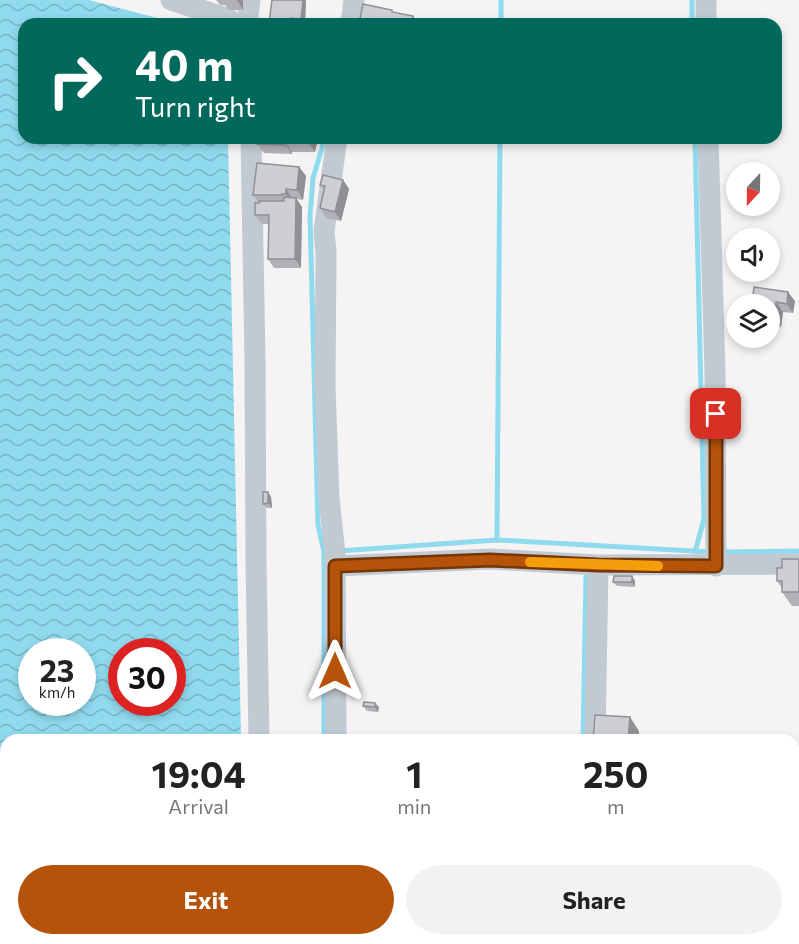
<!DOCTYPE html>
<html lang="en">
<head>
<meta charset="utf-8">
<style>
	body { margin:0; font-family:Commissioner,sans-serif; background:#f2f2f2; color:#222; height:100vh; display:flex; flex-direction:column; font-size:22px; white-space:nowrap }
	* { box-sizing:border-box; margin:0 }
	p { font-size:20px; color:#767676 }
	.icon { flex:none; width:33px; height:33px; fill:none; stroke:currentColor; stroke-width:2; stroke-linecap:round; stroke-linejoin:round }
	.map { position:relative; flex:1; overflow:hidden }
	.details { position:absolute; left:0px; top:734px; width:800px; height:212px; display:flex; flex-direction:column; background:#fff; border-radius:18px 18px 0 0; box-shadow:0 3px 9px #0003 }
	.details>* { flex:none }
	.guide { position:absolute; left:18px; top:18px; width:764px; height:126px; border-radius:18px; box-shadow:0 3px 9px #0003; background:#00695c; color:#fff; overflow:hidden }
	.needle { width:39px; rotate:202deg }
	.buttons { position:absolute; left:726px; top:162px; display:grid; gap:12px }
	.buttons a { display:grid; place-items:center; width:54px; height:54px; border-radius:50%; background:#fff; box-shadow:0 3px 9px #0003; font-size:30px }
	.speed { position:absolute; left:18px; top:638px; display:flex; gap:12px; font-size:30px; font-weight:700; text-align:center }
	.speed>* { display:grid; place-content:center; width:78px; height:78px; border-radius:50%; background:#fff; box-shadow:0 3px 9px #0003; line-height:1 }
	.speed small { font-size:15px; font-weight:400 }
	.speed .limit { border:9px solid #d22; background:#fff; color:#111 }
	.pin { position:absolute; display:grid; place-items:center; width:51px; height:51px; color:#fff; margin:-26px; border-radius:12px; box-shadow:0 3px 9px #0006 }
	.me { position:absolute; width:66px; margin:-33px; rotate:0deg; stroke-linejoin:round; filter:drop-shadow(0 0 4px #0008) }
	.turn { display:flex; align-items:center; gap:21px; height:126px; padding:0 18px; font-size:27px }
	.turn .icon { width:78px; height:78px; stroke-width:2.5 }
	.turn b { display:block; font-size:42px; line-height:51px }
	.eta { display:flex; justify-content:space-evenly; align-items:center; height:102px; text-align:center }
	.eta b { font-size:36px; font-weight:700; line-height:42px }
	.cta { display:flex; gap:12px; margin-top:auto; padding:12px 18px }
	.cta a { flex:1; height:69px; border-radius:36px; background:#b45309; color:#fff; font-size:24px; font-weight:700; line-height:69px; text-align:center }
	.cta a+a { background:#f2f2f2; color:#222 }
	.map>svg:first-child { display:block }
	.water { fill:url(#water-waves); fill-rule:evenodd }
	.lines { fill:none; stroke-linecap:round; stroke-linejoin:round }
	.stream { stroke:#90daee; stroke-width:5 }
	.minor { stroke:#c1cad2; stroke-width:21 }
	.wall { fill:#b0b2b7 }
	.shaded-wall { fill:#909195 }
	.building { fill:#cdcfd5; stroke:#909195; stroke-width:1.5 }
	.route-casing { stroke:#753606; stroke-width:15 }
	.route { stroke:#b45309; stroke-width:10 }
	.slow { stroke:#f59e0b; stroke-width:10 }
</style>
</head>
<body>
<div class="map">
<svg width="799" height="944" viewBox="0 0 799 944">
	<defs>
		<pattern id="water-waves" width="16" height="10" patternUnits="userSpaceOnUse" patternTransform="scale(1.5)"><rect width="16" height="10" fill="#90daee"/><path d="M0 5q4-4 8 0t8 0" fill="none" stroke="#78b4c4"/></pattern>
	</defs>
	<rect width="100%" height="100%" fill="#f5f3f3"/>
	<path class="water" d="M0 0H89L157 18 170 24H24V138H228L241 739 6 740V939H245V944H0ZM32 651H82V702H32ZM122 651H172V702H122Z"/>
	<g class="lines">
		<path class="stream" d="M692 0V24
			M501 24V0
			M497 540 500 138
			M339 551 497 540 710 552
			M695 552 704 519 695 138
			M720 552 799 551
			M324 740V552L318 525 310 215 313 178 325 138
			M583 740 586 577
			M325 939V944
			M580 944V939"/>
		<path class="minor" d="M171 0 226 18 237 24
			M706 0V24
			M247 24 250 0
			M351 24 354 0
			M251 138 255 360 256 561 259 740
			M708 138 715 371 716 566
			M335 566 490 559 598 565 799 564
			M336 740 335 554 329 499 325 385 326 253 324 231 337 138
			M595 740 598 565
			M263 939V944
			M337 939V944
			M591 944V939"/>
	</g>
	<path class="wall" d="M216 0H243V10H229L225 5H220Z
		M306 0 305 23 294 22V24H270L269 23Z
		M257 138H318L315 152H292V154L264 153 257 144Z
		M299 167 306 176 303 200 296 199 302 207 301 268H274L268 259V224H262L255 215 259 203 253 195Z
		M343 180 349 189 341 221 326 218 320 208 324 190 320 185Z
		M795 301 793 313 783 312 781 327 770 326V304H752Z
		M268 492 271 497 272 508H267L263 504Z
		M799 559V606H792L782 592V588L777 581 782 568Z
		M632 576 635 581V587L617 586 613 582Z
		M363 706 379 707 378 712 367 711Z"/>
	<path class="shaded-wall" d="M237 0H243V10Z
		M303 0H306L305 23 301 19Z
		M413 16 419 24H412Z
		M309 138H318L315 152 308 142Z
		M286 143 292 152V154L286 145Z
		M299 167 306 176 303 200 297 190Z
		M343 180 349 189 341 221 335 212Z
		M286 189 292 198V203L286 194Z
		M296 198 302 207 301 268 295 259Z
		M788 292 795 301 793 313 787 304Z
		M776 302 783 312 781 327 775 318Z
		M268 492 271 497 272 508 268 503Z
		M632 576 635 581V587L632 582Z
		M375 703 379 707 378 712 375 707Z
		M630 717 639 731V740H628Z"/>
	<path class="building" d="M272 0H303L301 19 291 18 290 24 269 23Z
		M363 4 392 10V12L413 16 412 24H359Z
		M257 138H309L308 142 286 143V145L257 144Z
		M257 163 299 167 297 190 286 189V194H282V195H253Z
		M323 175 343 180 335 212 320 208 325 186 320 185Z
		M284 197 296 198 295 259H268L269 215H255V203H259V201H284Z
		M754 287 788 292 787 304 776 302 775 318 770 317V304H752Z
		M263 492H268V503L263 504Z
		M782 559H799V592H782V581H777V568H782Z
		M614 576H632V582H613Z
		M364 702 375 703V707L363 706Z
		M595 715 630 717 628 740H593Z"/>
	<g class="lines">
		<defs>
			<path id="route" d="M335 671V566L490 560 598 565 716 566V414"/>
		</defs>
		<use href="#route" class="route-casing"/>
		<use href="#route" class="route"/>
		<path class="slow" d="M530 562 658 566"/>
	</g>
</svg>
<div class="buttons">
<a><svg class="needle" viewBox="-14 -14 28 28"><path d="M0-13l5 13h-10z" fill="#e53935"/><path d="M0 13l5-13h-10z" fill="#767676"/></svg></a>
<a><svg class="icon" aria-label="sound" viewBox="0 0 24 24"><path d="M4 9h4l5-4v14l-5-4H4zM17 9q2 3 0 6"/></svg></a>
<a><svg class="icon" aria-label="layers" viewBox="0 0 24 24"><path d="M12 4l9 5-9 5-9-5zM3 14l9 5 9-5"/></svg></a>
</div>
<div class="speed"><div>23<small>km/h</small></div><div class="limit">30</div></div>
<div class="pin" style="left:716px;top:414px;background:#d93025"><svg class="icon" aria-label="arrive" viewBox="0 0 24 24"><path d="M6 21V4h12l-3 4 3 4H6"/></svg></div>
<svg class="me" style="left:335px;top:671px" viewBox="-20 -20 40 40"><path d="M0-17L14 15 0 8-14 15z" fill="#b45309" stroke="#fff" stroke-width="4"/></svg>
<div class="guide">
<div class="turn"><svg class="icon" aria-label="right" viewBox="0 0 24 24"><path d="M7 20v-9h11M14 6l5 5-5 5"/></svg><div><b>40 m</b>Turn right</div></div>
</div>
<section class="details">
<div class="eta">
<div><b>19:04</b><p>Arrival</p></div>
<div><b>1</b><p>min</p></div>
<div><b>250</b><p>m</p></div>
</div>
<div class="cta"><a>Exit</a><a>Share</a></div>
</section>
</div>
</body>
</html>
